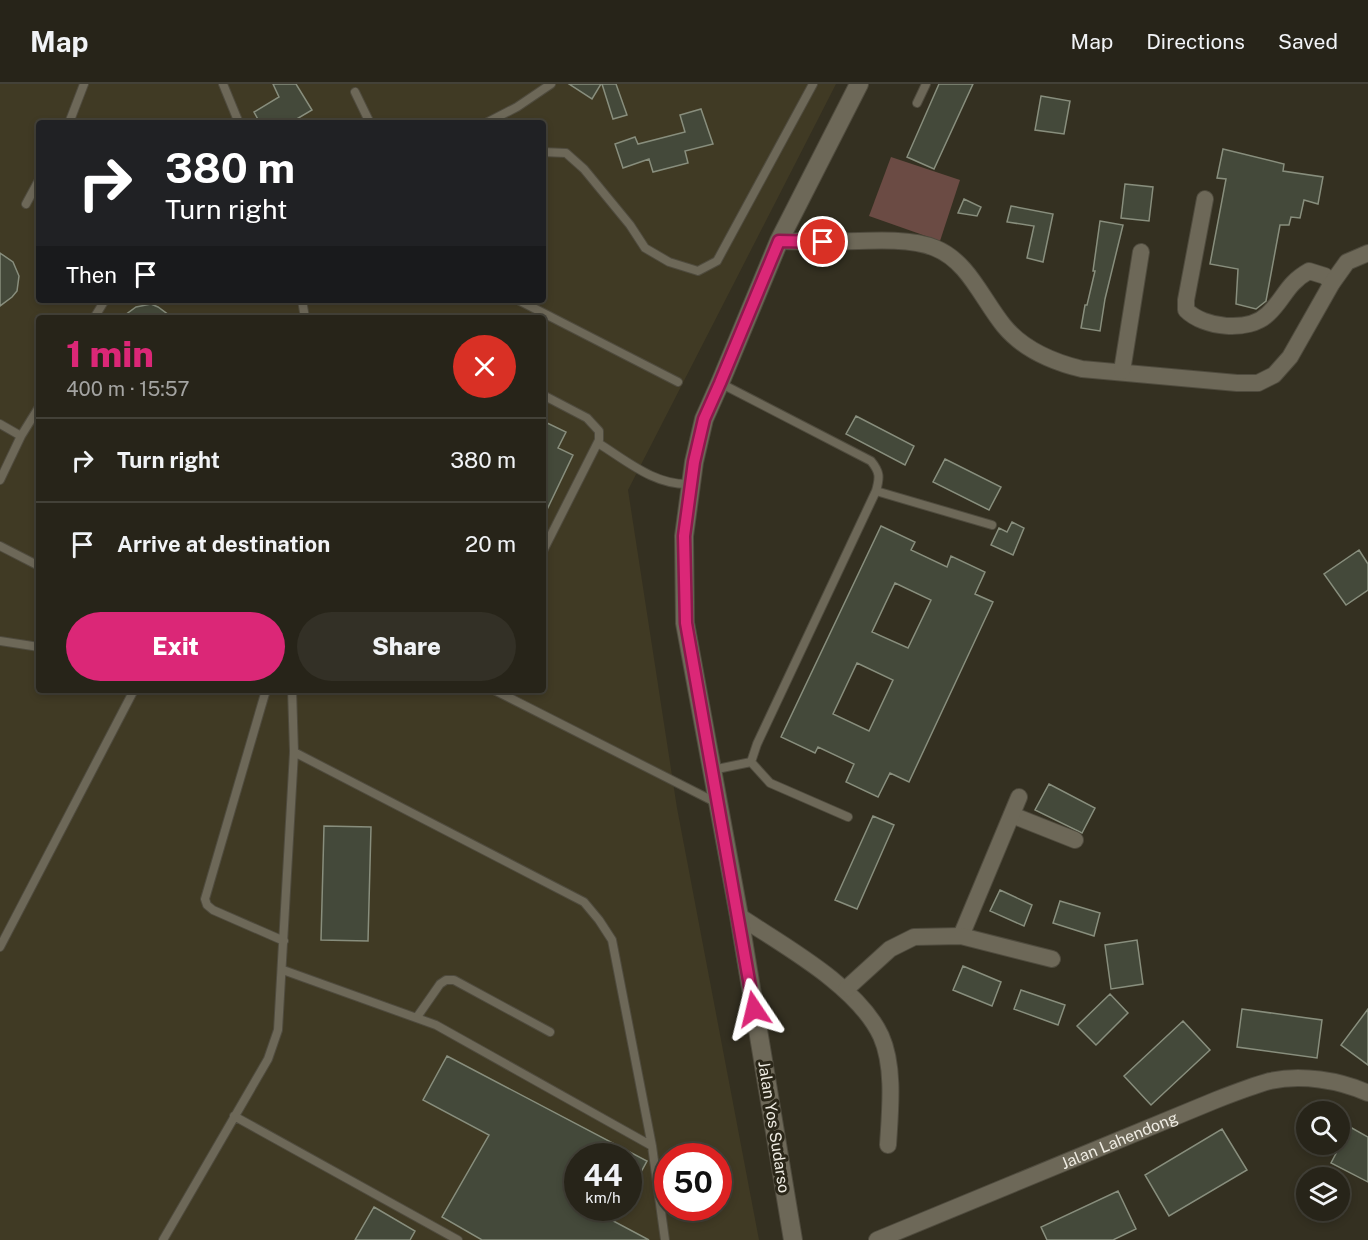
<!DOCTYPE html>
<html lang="en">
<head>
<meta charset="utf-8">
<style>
	body { margin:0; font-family:"Public Sans",sans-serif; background:#333026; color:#f1f3f6; height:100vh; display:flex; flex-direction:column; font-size:22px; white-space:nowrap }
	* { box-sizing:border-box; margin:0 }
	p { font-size:20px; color:#a4a4a2 }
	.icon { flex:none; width:33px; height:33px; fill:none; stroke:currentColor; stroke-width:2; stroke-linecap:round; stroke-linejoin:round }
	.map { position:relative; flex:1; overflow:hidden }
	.sheet { position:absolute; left:36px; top:231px; width:510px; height:378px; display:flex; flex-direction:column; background:#272419; border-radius:6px; box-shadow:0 3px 9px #0003,0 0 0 2px #434138 }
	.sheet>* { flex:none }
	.top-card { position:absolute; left:36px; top:36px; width:510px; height:183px; border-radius:6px; box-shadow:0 3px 9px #0003,0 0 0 2px #434138; background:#202124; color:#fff; overflow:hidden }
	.fabs { position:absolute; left:1296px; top:1017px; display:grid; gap:12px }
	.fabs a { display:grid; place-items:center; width:54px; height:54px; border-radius:50%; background:#272419; box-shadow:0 3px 9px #0003,0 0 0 2px #434138; font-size:30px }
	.speed { position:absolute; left:564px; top:1059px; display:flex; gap:12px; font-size:30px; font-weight:700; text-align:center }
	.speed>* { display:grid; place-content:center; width:78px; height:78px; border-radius:50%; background:#272419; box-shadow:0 3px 9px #0003,0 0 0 2px #434138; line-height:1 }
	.speed small { font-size:15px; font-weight:400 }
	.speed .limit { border:9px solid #d22; background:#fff; color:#111 }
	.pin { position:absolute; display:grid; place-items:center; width:51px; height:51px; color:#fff; margin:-26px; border:3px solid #fff; border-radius:50%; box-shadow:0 2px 6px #0007 }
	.me { position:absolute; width:66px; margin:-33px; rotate:350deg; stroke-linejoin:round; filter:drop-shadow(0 0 4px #0008) }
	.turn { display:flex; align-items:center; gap:21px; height:126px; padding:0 30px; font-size:27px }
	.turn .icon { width:78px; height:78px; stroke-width:2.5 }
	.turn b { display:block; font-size:42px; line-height:51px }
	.then { display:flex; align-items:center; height:57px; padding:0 30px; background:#0003; gap:12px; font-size:22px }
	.round { display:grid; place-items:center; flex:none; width:63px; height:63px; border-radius:32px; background:#333026 }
	.head { display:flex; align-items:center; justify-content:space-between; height:102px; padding:0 30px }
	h1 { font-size:36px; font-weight:800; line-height:45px; color:#db2777 }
	.primary-button { display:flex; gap:12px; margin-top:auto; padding:12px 30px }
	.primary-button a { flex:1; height:69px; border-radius:36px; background:#db2777; color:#fff; font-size:24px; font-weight:800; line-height:69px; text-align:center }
	.primary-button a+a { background:#333026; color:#f1f3f6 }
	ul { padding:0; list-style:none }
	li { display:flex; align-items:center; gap:18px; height:84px; padding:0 30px; border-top:2px solid #434138 }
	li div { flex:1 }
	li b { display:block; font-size:22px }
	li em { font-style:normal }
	header { display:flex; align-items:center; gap:36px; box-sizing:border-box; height:84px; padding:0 30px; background:#272419; border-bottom:2px solid #434138 }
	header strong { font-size:28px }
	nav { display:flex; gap:33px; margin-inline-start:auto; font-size:21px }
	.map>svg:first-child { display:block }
	.built { fill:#403a24; fill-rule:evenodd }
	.green { fill:#6b4b44 }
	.building { fill:#44493a; stroke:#888e7d; stroke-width:1.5; fill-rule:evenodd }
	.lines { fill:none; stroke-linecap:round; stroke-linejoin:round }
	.lane-casing { stroke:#4f4b3e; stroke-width:10 }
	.street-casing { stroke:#4f4b3e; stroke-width:18 }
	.secondary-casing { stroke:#4f4b3e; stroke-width:20 }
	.lane { stroke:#6d6858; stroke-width:8 }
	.street { stroke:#6d6858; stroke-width:16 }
	.secondary { stroke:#6d6858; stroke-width:18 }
	.route-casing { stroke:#8e194d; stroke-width:15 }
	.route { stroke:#db2777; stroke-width:10 }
	.labels { text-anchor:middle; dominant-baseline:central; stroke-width:6; stroke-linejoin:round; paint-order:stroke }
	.street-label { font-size:16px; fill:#efece3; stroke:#2a2618 }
</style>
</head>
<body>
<header>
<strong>Map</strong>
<nav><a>Map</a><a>Directions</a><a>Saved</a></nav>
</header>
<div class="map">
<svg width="1368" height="1156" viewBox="0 0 1368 1156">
	<rect width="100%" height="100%" fill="#343021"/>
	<path class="built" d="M0 0H836L628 406 677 724 759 1156H0ZM39 39H543V216H39ZM39 234H543V606H39ZM578 1072H628V1124H578ZM668 1072H718V1124H668Z"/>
	<path class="green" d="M891 73 960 96 940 157 869 132Z"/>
	<path class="building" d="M273 0H296L312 26 290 39H260L254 28 279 13Z
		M569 0H601L592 15Z
		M602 0H616L627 31 613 35Z
		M939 0H973L934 85 907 73Z
		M1041 12 1070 17 1064 50 1035 46Z
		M701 25 713 60 685 67 688 79 653 88 649 75 623 84 615 60 635 53 638 60 685 48 680 31Z
		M1223 65 1284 80 1283 87 1323 93 1318 120 1304 116 1300 134 1291 133 1289 141H1280L1266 217 1256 225 1236 220 1238 185 1210 180 1226 95 1217 94Z
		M1125 100 1153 103 1149 137 1121 134Z
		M964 115 981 123 977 132 958 129Z
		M1011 122 1053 130 1043 178 1027 174 1034 142 1007 138Z
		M1100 137 1123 141 1105 215 1100 247 1081 244 1085 221H1087L1095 187H1093Z
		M0 169 13 178 19 192 17 207 12 213 0 222Z
		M151 220 158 223 173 234H121L136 223Z
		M856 332 914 362 905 381 846 350Z
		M543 337 566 348 558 364 573 371 543 434Z
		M945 375 1001 403 989 426 933 398Z
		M1012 438 1024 444 1013 471 991 461 999 444 1007 448Z
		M881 442 915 458 911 466 947 483 951 472 985 488 975 510 993 518 909 698 890 689 878 713 846 698 854 680 818 663 815 669 781 653ZM895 499 931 516 908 564 872 548ZM857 579 893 596 869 647 833 630Z
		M1359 466 1368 480V506L1346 521 1324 490Z
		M1049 700 1095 724 1082 749 1035 726Z
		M873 732 894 741 857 825 835 816Z
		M324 742 371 743 368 857 321 856Z
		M1000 806 1032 821 1024 842 990 827Z
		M1060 817 1100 829 1094 852 1053 839Z
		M1137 856 1143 900 1111 905 1105 861Z
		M963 882 1001 898 992 922 953 906Z
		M1021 906 1065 921 1058 941 1014 925Z
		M1110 910 1128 929 1096 961 1077 942Z
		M1242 925 1322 936 1317 974 1237 963Z
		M1368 925V981L1341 961Z
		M1183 937 1210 966 1151 1021 1124 992Z
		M447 972 647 1077 628 1112V1072H578V1124H589L649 1156H482L442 1133 489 1051 423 1016Z
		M1350 1043 1368 1053V1098L1331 1079Z
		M1222 1045 1247 1086 1169 1132 1145 1091Z
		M1118 1107 1136 1145 1113 1156H1047L1041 1143Z
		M374 1123 415 1147 410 1156H355Z"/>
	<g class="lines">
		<defs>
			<path id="lane" d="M223 0 239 39
				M355 8 370 39
				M917 19 926 0
				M69 39 84 0
				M486 39 517 23 551 0
				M543 68 566 69 584 85 630 141 645 164 669 178 698 187 717 177 813 0
				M26 120 39 96
				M302 216 305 234
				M518 216 678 298
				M94 234 105 216
				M720 299 871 377C880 388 880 393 876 407L757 660 751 678
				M543 311 587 334 599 347V356L543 467
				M0 340 21 352
				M598 359C627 377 655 402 691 400
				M0 396 21 352 39 323
				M876 407 992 441
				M0 462 39 482
				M0 557 39 563
				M266 606 205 815 207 821 213 826 284 857
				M494 606 717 719
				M294 668 584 818 599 836 612 856 652 1062
				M751 678 770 699 848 733
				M712 686 751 678
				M0 863 134 606
				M283 886 436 941 652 1062 665 1156
				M417 933 440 900 446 896H454L550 948
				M234 1032 458 1156
				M163 1156 268 975 278 946 294 668 292 606"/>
			<g id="street">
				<path d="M1205 115 1186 216V226C1204 244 1248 249 1268 230 1285 214 1286 200 1309 187L1325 192 1332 199"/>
				<path d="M779 157C795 157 810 158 825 158 856 158 906 152 935 164 968 177 982 215 1004 242 1023 265 1053 278 1082 285L1237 299H1258L1274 291 1290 273 1332 199 1347 178 1368 169"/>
				<path d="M1122 287 1141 168"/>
				<path d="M1012 731 1075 756"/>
				<path d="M739 832C784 862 858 902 881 952 895 983 890 1028 888 1061"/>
				<path d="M961 852 1019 713"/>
				<path d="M846 905 890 865 914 853 961 852 1052 875"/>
				<path id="s1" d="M877 1156 1216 1016C1234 1009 1252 1002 1270 997 1301 990 1339 996 1368 1009"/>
			</g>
			<path id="secondary" d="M793 1156 739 832 685 539 684 452 694 378 704 335 720 299 779 157 859 0"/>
		</defs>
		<use href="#lane" class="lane-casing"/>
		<use href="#street" class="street-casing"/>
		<use href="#secondary" class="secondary-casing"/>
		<use href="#lane" class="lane"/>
		<use href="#street" class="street"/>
		<use href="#secondary" class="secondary"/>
	</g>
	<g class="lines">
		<defs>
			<path id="route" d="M754 925 686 539 684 452 694 378 704 335 720 299 779 157 823 158"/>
		</defs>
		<use href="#route" class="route-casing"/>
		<use href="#route" class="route"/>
	</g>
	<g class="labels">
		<g class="street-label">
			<text transform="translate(774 1043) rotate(81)">Jalan Yos Sudarso</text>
			<text stroke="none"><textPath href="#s1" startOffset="262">Jalan Lahendong</textPath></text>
		</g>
	</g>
</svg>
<div class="fabs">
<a><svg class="icon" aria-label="search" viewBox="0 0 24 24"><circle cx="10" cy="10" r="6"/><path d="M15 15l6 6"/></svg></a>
<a><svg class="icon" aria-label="layers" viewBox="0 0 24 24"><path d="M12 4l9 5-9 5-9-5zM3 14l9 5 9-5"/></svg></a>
</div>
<div class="speed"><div>44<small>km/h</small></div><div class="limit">50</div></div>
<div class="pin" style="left:823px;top:158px;background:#d93025"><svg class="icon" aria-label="arrive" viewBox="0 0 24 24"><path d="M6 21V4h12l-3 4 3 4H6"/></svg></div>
<svg class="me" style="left:754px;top:925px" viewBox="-20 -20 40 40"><path d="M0-17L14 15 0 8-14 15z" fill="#db2777" stroke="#fff" stroke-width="4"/></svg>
<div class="top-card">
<div class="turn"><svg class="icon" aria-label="right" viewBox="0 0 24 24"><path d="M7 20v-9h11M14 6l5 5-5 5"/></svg><div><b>380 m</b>Turn right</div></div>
<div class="then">Then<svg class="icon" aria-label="arrive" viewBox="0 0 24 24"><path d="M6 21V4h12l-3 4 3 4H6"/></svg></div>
</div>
<section class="sheet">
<div class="head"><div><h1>1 min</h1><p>400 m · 15:57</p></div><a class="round" style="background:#d93025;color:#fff"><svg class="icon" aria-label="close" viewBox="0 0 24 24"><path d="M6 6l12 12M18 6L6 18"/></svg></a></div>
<ul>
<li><svg class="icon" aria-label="right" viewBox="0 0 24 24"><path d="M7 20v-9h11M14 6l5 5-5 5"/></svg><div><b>Turn right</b></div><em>380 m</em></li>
<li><svg class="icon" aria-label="arrive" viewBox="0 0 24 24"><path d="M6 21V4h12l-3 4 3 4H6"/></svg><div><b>Arrive at destination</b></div><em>20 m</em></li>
</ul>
<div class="primary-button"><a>Exit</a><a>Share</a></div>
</section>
</div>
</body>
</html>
